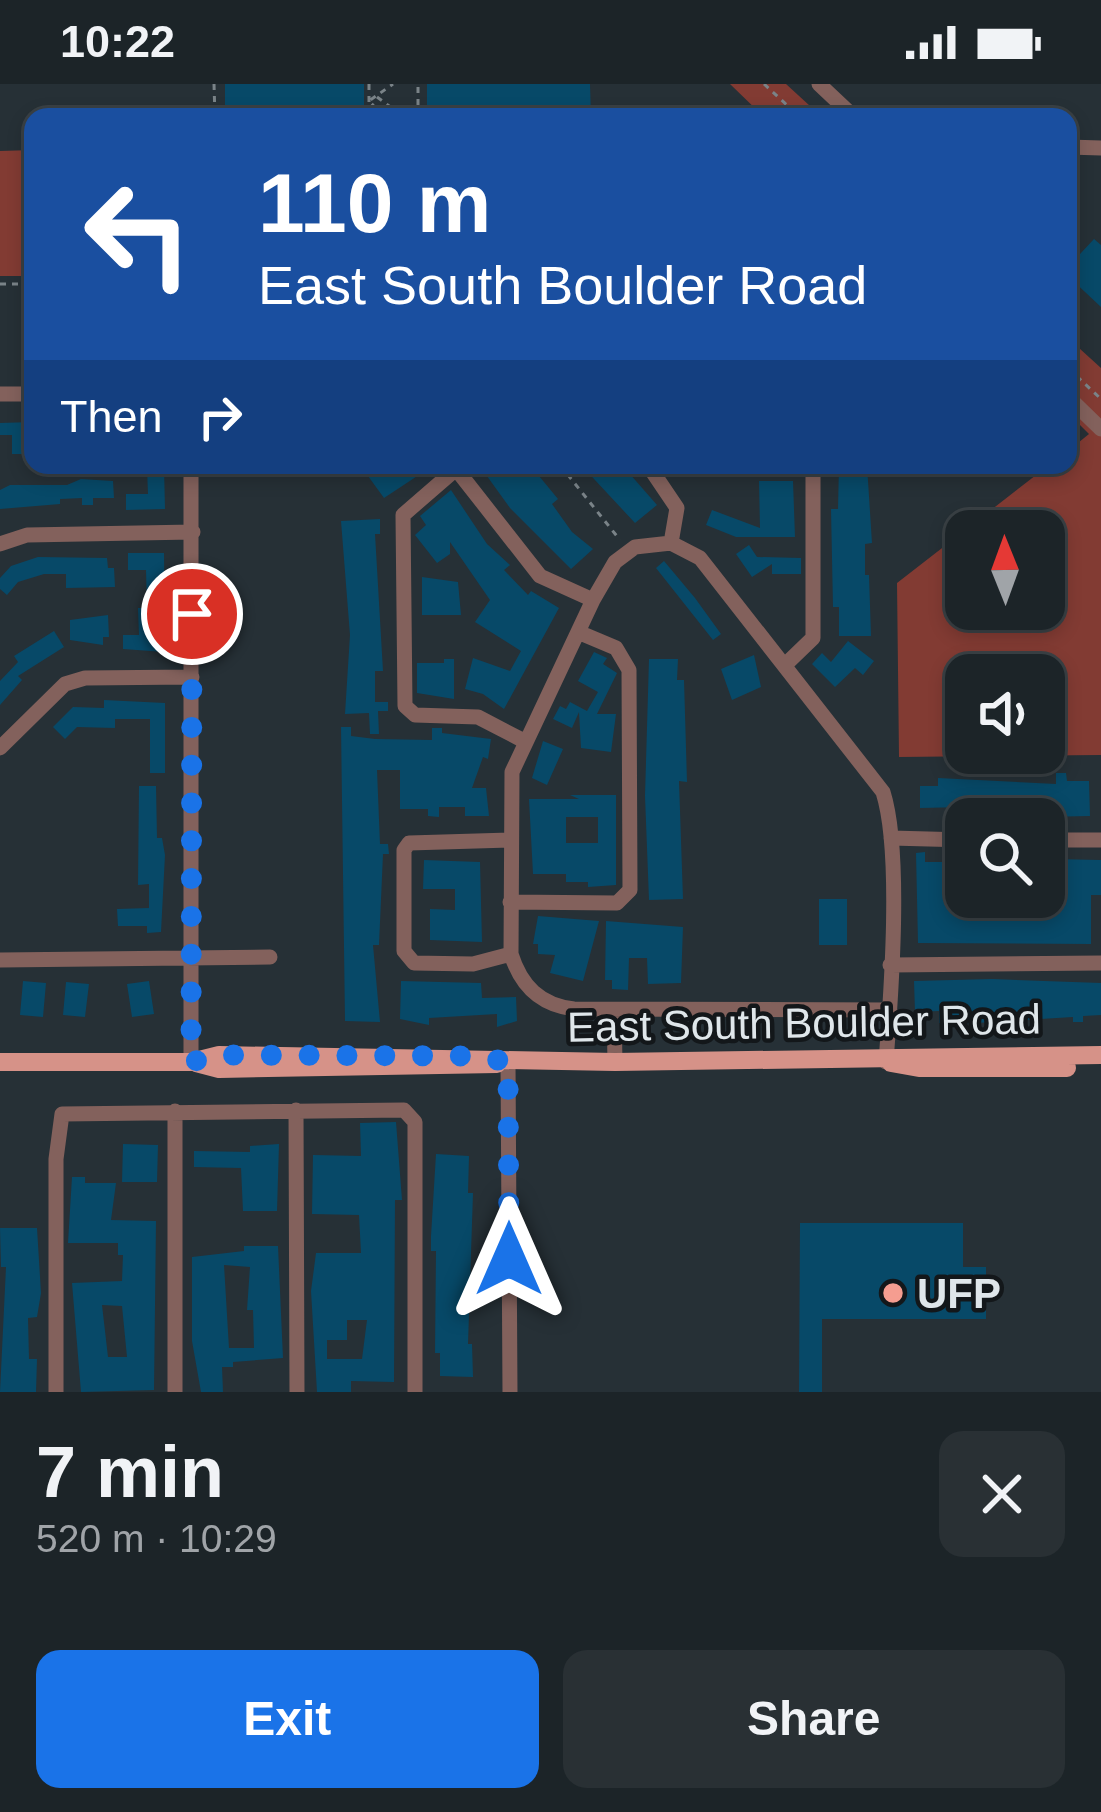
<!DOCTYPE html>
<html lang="en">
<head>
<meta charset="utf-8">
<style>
	body { margin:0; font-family:Helvetica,sans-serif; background:#293034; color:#f1f3f6; height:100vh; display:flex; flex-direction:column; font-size:45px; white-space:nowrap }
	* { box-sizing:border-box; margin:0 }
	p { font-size:39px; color:#a0a4a8 }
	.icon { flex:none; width:66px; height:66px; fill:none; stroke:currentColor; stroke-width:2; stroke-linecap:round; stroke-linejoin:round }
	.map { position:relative; height:1308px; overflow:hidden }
	.sheet { display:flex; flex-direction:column; background:#1c2428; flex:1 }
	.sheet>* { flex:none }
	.top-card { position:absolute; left:24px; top:24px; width:1053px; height:366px; border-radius:24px; box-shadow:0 6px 18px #0003,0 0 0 3px #3a4145; background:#1a4fa0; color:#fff; overflow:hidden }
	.needle { width:78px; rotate:359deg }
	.tools { position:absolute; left:945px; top:426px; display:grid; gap:24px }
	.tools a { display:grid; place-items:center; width:120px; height:120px; border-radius:24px; background:#1c2428; box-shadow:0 6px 18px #0003,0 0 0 3px #3a4145; font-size:60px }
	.pin { position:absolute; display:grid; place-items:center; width:102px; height:102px; color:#fff; margin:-51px; border:6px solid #fff; border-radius:50%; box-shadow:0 3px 12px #0007 }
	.me { position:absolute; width:132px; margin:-66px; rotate:0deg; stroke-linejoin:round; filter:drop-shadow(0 0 9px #0008) }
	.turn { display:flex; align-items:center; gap:42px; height:252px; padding:0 36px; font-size:54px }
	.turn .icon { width:156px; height:156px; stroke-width:2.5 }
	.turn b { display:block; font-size:84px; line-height:102px }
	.then { display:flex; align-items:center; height:114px; padding:0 36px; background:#0003; gap:24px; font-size:45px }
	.round { display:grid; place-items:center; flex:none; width:126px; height:126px; border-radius:24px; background:#293034 }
	.head { display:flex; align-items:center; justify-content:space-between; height:204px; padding:0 36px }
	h1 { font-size:72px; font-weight:700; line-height:90px }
	.cta { display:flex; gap:24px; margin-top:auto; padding:24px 36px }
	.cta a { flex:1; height:138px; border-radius:24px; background:#1a73e8; color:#fff; font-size:48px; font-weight:700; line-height:138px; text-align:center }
	.cta a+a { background:#293034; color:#f1f3f6 }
	.status { display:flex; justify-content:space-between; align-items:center; height:84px; padding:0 60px; background:#1c2428; direction:ltr }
	.status svg { height:33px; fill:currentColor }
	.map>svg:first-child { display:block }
	.green { fill:#823b33; fill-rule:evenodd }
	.building { fill:#074968; fill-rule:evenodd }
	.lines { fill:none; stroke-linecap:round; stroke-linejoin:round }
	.path { stroke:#7a8388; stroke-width:3; stroke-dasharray:6 6; stroke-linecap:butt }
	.minor { stroke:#83615c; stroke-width:15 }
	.major { stroke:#d69288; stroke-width:18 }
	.route { stroke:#1a73e8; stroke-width:21; stroke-dasharray:0 37.8 }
	.poi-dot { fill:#f59d90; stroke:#13171a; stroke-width:4.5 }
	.labels { text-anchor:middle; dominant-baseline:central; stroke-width:9; stroke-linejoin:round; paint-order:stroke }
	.street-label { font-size:42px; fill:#dfe6ea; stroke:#13171a }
	.poi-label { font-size:42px; font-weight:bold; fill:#dfe6ea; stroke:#13171a; text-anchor:start }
</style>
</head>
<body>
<div class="status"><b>10:22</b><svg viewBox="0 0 49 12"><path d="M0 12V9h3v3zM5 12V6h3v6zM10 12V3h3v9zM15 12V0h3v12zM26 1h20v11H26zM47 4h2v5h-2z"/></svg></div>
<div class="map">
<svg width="1101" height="1308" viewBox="0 0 1101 1308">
	<rect width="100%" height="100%" fill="#263036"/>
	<path class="green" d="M730 0H786L822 33H764Z
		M33 66V192H0V67Z
		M1068 254 1101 284V671L899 673 897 499 1049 381H1068V367L1089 350 1068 329ZM966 447H1044V525H966ZM966 591H1044V669H966Z"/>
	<path class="building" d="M225 0H364V33H225Z
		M427 0H590L591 33H427Z
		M1094 155 1101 161V223L1068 192V183Z
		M33 338V370H12V351H0V339Z
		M360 381H434L384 414Z
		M479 381H530L558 415 552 420 572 448 593 465 571 485 510 424Z
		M581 381H622L657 421 635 439Z
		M839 381H867L872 459 865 460V491H869L871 552H839V523H833L831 425H838Z
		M164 383 165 425 126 426V410H148L147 384Z
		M81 395 113 397 114 414H93V421H82V414L60 415V420L0 425V406L10 401H67Z
		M759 397H793L795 453H736L706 441 712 426 760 444Z
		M451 406 487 460 510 481 504 486 528 511 531 507 559 524 504 625 483 610 465 605 473 574 510 587 521 567 475 538 490 516 450 458V470L437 479 415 451 426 441 420 432Z
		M380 435V450H375L383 587H375V618H388V627H378L379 650H370L369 629 345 630 350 551 341 437Z
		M749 461 757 473 801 474V490H772V480L752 493 736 470Z
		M128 469H164L165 549H170V562H164V568L123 565V551H139L138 524H147L146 486H128Z
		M38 473 107 474 108 484H114L115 503 66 504V490H44L18 498 7 511 0 505V494L11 482Z
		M664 477 695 514 721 550 713 556 656 484Z
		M422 493 458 498 461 531H422Z
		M108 531 109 553H103V561L70 556V536Z
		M54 547 64 563 18 592 22 596 0 621V597L18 578 14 572Z
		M848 557 874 577 863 591 855 584 835 603 812 580 822 569 831 578Z
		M594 568 607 574 603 580 617 589 597 630H616L611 668 581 664 579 628 572 644 553 635 560 622 566 625 570 618 587 627 598 608 578 597Z
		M754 571 761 603 732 616 721 585Z
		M444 575H454V615L417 609V579H444Z
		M649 575H678L677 596H684L687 698 679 697 683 815 649 816 645 712Z
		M104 616 165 619V689H150V635H115V644L77 643 65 655 53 643 73 623 104 624Z
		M341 643H351V652L375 655 432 656V644H442V649L491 655 488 675 483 673 472 704H486L489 732H465V723H439V733L428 732V725H400V686H377L380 760H388L389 770H383L379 861H373L380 938 345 937Z
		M543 657 563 665 547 701 532 694Z
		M1056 689H1066L1067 697H1089L1090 732 989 734 965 731V723L920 724V702H938V694L1056 700Z
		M139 702H156L157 754H162L165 771 161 848 147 849V842H118L117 825 149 824V800L138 801Z
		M570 711H616V801L588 803V798H566V790H533L529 715H579ZM566 733H598V759H566Z
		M925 768V778H966V803L947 802V824H955L956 831 1036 829V822L1052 823V775L1101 776V811H1091V860L918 859 916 769Z
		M424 776 480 778 482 858 430 856V825L455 826V805H423Z
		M819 815H847V861H819Z
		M538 832 599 837 583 897 550 889 555 871 538 870V860H533Z
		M606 837 683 843 681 899 648 900 647 874H629L628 906 612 905V896H605Z
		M992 895 1101 899V931L1083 932V938H1073V933L959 940 939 939V927L915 928 914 897Z
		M23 897 46 899 43 933 20 931Z
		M149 897 154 930 132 933 127 900Z
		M401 897 481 899 482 914 516 913 517 937 497 943V930L429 934V941L400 935Z
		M66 898 89 900 85 933 63 931Z
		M396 1038 402 1116H395L394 1298 351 1297V1308H317L311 1207 316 1169H361L359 1131 312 1130 313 1071 361 1072 360 1039ZM347 1236H367L362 1275H327V1256H347Z
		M123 1060 158 1061 157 1098H122Z
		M279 1060 277 1127H243L241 1084 194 1083V1067L250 1068V1062Z
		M436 1070 469 1072 468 1109H473L468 1260H472L473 1293 440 1292V1269H435L436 1167H431V1152Z
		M72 1093H85V1099H116L111 1136 156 1137 154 1306 81 1308 72 1199 122 1197 123 1171H118V1159H68ZM102 1221 122 1222 127 1273H108Z
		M800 1139H963V1183H986V1235H822V1308H799Z
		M0 1144H37L41 1209 37 1233 28 1234 29 1275H37L36 1308H0L6 1183H1Z
		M244 1162H278L283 1274 233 1278V1283H222L223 1308H201L192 1257V1173L244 1167ZM224 1181 250 1183 247 1226H253L254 1264H229Z"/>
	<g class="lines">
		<path class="path" d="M214 0 215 33
			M369 0V33
			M764 0 800 33
			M377 13 404 33
			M384 33 369 17 393 0
			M418 33V0
			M0 200H33
			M1068 284 1101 315
			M560 381 620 456"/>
		<path class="minor" d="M819 0 854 33
			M1068 63 1101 64
			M0 310H33
			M1068 313 1101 345
			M453 381 540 492 593 516
			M648 381 677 424 671 459
			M456 385 403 431 405 622 415 631 478 633 526 658
			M0 460 27 451 193 448
			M785 581 813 554V381
			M0 664 65 600 85 594 192 593
			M891 754 966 756
			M510 756 409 759 404 766V867L414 879 473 880 511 870
			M1044 756H1101
			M510 818 617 819 630 806 629 586 616 564 578 548
			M0 876 270 873
			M890 881 1101 879
			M614 926 615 978
			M191 978V381
			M508 978 510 1308
			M886 978C891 911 902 768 883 708L700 474 671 459 635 463 615 478 593 516 512 688 511 870C521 902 540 921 574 925L890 926
			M296 1026 297 1308
			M56 1308V1075L62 1030 404 1026 415 1038V1308
			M175 1308V1027"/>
		<path class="major" d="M0 978H191L219 971 615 978 1101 971
			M196 979 219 985 497 980
			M891 979 919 984H1067"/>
	</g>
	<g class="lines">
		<path class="route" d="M192 530 191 978 219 971 477 972 508 978 509 1175"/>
	</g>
	<circle class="poi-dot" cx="893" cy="1209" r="12"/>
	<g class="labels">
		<g class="street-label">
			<text transform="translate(804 939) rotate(-1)">East South Boulder Road</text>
		</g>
		<g class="poi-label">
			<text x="917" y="1209">UFP</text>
		</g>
	</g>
</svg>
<div class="tools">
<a><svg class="needle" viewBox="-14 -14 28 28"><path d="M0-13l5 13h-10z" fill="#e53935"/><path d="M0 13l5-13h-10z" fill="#a0a4a8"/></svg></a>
<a><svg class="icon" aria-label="sound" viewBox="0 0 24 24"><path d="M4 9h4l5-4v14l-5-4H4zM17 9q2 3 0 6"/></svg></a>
<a><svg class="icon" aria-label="search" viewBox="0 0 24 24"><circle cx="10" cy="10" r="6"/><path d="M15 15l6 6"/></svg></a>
</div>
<div class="pin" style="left:192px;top:530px;background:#d93025"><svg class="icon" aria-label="arrive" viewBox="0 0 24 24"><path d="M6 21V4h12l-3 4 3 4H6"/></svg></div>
<svg class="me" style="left:509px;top:1175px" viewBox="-20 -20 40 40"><path d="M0-17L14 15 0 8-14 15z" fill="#1a73e8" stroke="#fff" stroke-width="4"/></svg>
<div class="top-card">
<div class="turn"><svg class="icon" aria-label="left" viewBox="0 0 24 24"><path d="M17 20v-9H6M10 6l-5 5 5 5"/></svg><div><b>110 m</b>East South Boulder Road</div></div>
<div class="then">Then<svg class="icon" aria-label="right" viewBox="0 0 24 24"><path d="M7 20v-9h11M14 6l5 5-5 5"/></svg></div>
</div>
</div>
<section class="sheet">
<div class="head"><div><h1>7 min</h1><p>520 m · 10:29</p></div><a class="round"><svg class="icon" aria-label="close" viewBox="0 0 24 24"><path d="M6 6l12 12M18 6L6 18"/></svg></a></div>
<div class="cta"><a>Exit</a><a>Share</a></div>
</section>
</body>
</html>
